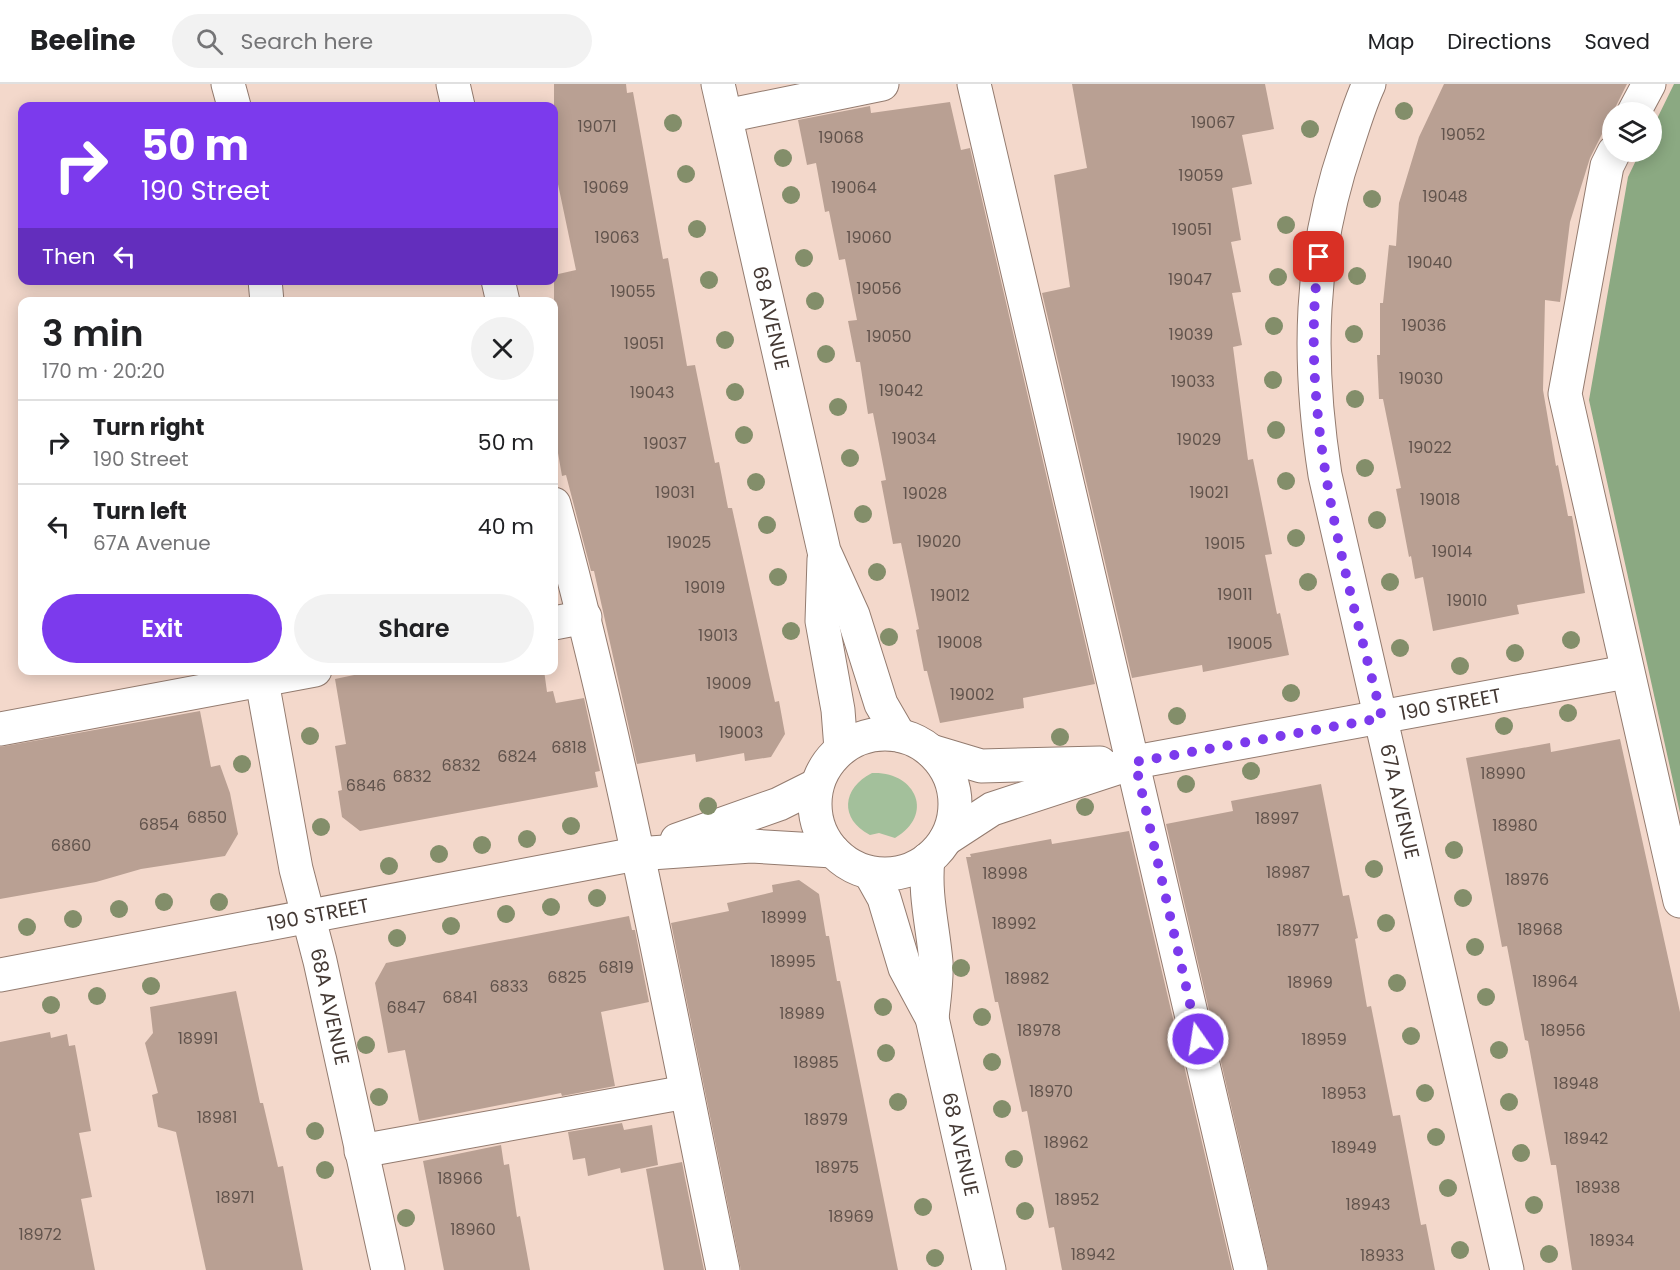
<!DOCTYPE html>
<html lang="en">
<head>
<meta charset="utf-8">
<style>
	body { margin:0; font-family:Poppins,sans-serif; background:#f2f2f2; color:#202124; height:100vh; display:flex; flex-direction:column; font-size:22px; white-space:nowrap }
	* { box-sizing:border-box; margin:0 }
	p { font-size:20px; color:#757577 }
	.icon { flex:none; width:33px; height:33px; fill:none; stroke:currentColor; stroke-width:2; stroke-linecap:round; stroke-linejoin:round }
	.map { position:relative; flex:1; overflow:hidden }
	.sheet { position:absolute; left:18px; top:213px; width:540px; height:378px; display:flex; flex-direction:column; background:#fff; border-radius:12px; box-shadow:0 3px 15px #0003 }
	.sheet>* { flex:none }
	.hud { position:absolute; left:18px; top:18px; width:540px; height:183px; border-radius:12px; box-shadow:0 3px 15px #0003; background:#7c3aed; color:#fff; overflow:hidden }
	.controls { position:absolute; left:1602px; top:18px; display:grid; gap:12px }
	.controls a { display:grid; place-items:center; width:60px; height:60px; border-radius:50%; background:#fff; box-shadow:0 3px 15px #0003; font-size:30px }
	.pin { position:absolute; display:grid; place-items:center; width:51px; height:51px; color:#fff; margin:-26px; border-radius:12px; box-shadow:0 3px 9px #0006 }
	.me { position:absolute; width:66px; margin:-33px; rotate:347deg; stroke-linejoin:round; filter:drop-shadow(0 0 4px #0008) }
	.turn { display:flex; align-items:center; gap:21px; height:126px; padding:0 24px; font-size:27px }
	.turn .icon { width:78px; height:78px; stroke-width:2.5 }
	.turn b { display:block; font-size:42px; line-height:51px }
	.then { display:flex; align-items:center; height:57px; padding:0 24px; background:#0003; gap:12px; font-size:22px }
	.round { display:grid; place-items:center; flex:none; width:63px; height:63px; border-radius:32px; background:#f2f2f2 }
	.summary { display:flex; align-items:center; justify-content:space-between; height:102px; padding:0 24px }
	h1 { font-size:36px; font-weight:600; line-height:45px }
	.button { display:flex; gap:12px; margin-top:auto; padding:12px 24px }
	.button a { flex:1; height:69px; border-radius:36px; background:#7c3aed; color:#fff; font-size:24px; font-weight:600; line-height:69px; text-align:center }
	.button a+a { background:#f2f2f2; color:#202124 }
	ul { padding:0; list-style:none }
	li { display:flex; align-items:center; gap:18px; height:84px; padding:0 24px; border-top:2px solid #e0e0e0 }
	li div { flex:1 }
	li b { display:block; font-size:22px }
	li em { font-style:normal }
	header { display:flex; align-items:center; gap:36px; box-sizing:border-box; height:84px; padding:0 30px; background:#fff; border-bottom:2px solid #e0e0e0 }
	header strong { font-size:28px }
	nav { display:flex; gap:33px; margin-inline-start:auto; font-size:21px }
	.search { width:420px; height:54px; background:#f2f2f2; display:flex; align-items:center; gap:15px; box-sizing:border-box; padding:0 21px; border-radius:33px; color:#757577; font-size:22px }
	.map>svg:first-child { display:block }
	.green { fill:#a3c09b }
	.forest { fill:#8ba982 }
	.building { fill:#b9a093 }
	.lines { fill:none; stroke-linecap:round; stroke-linejoin:round }
	.minor-casing { stroke:#937b6f; stroke-width:35 }
	.minor { stroke:#fff; stroke-width:33 }
	.tree { fill:#838e6a }
	.route { stroke:#7c3aed; stroke-width:10; stroke-dasharray:0 18 }
	.labels { text-anchor:middle; dominant-baseline:central; stroke-width:4.5; stroke-linejoin:round; paint-order:stroke }
	.number-label { font-size:16px; fill:#61534c }
	.street-label { font-size:20px; fill:#443934; stroke:#fff }
</style>
</head>
<body>
<header>
<strong>Beeline</strong>
<div class="search"><svg class="icon" aria-label="search" viewBox="0 0 24 24"><circle cx="10" cy="10" r="6"/><path d="M15 15l6 6"/></svg>Search here</div>
<nav><a>Map</a><a>Directions</a><a>Saved</a></nav>
</header>
<div class="map">
<svg width="1680" height="1186" viewBox="0 0 1680 1186">
	<rect width="100%" height="100%" fill="#f3d8cb"/>
	<path class="green" d="M872 689C915 687 936 730 895 754L879 749 870 751C839 735 842 704 872 689Z"/>
	<path class="forest" d="M1674 0H1680V729L1589 316 1628 93 1640 68H1652V45Z"/>
	<path class="building" d="M554 0H626L627 9 633 8 663 175 668 174 687 282 695 281 715 379 719 378 728 424H732L775 618 779 617 785 650 771 673 745 677 744 669 696 678 695 670 637 680 594 487H591L566 391 562 392 554 346V191L576 186 554 81Z
		M1072 0H1265L1274 45 1242 51 1252 100 1232 104 1241 156 1231 158 1241 208 1232 209 1242 261 1233 263 1248 376 1253 375 1272 470 1265 471 1277 530 1280 529 1289 571 1203 588 1202 581 1132 594 1042 209 1070 203 1054 91 1087 84Z
		M1444 0H1627L1590 74 1570 138 1560 218 1545 216 1543 306 1556 382 1558 381 1568 432H1572L1585 509 1517 521 1519 530 1433 547 1423 493 1415 495 1411 472 1409 473 1396 405 1401 404 1383 315H1379L1377 271H1380V219H1383L1389 161 1396 162 1399 119 1419 53Z
		M950 18 961 66 970 64 1095 600 1023 614 1024 624 940 639 927 587H924L916 546 919 545 901 459 893 460 881 397 886 396 873 329 868 330 860 278H856L848 237 857 236 845 175 839 176 829 127 825 128 816 79 807 81 798 36 870 22 871 29Z
		M378 586H544L547 608 553 607 556 619 584 614 600 687 595 688 598 703 360 747 342 733 338 707 342 706 335 662 346 660 335 595Z
		M200 627 211 683 220 681 230 709 238 750 225 772 141 785 96 798 0 815V663Z
		M1620 655 1680 928V1186H1572L1556 1081H1551L1528 957 1525 956 1507 862 1502 863 1466 674 1550 659 1551 668Z
		M1321 700 1343 812 1349 811 1358 854 1355 855 1367 923 1371 922 1393 1032 1400 1031 1421 1141 1426 1140 1435 1186H1269L1166 740 1233 727 1231 717Z
		M1129 747 1232 1186H1062L1054 1143 1049 1144 1027 1027 1022 1028 998 918H995L966 773H971L970 770 1051 755 1052 760Z
		M799 796 819 810 826 852H829L837 897H840L898 1186H741L671 839 729 827 727 819 773 808 772 801Z
		M629 832 632 846H635L649 918 601 928 615 1002 562 1012 561 1009 419 1037 405 966 388 969 375 899 386 879Z
		M236 907 260 1019H263L278 1083 283 1082 303 1186H206L176 1048 158 1043 152 1011 158 1009 145 959 153 949 150 923Z
		M50 948 51 954 67 950 69 962 75 961 91 1047 79 1049 92 1113 81 1115 95 1186H0V958Z
		M622 1039 624 1046 652 1041 658 1081 621 1089 620 1084 588 1092 585 1074 573 1076 568 1048Z
		M501 1061 504 1081 509 1080 517 1133 520 1132 530 1186H444L423 1077Z
		M682 1078 685 1094 704 1186H664L646 1085Z"/>
	<g class="lines">
		<defs>
			<g id="minor">
				<path d="M228 0 234 22"/>
				<path d="M453 0 458 22"/>
				<path id="s1" d="M718 0 824 467 853 531 881 620 899 651"/>
				<path d="M974 0 1251 1186"/>
				<path id="s2" d="M1369 0C1360 19 1354 40 1347 61 1309 173 1307 275 1325 391L1507 1186"/>
				<path d="M1634 28 1649 0"/>
				<path d="M726 32 882 0"/>
				<path d="M1614 68 1607 82 1565 310 1680 817"/>
				<path d="M265 196 267 218"/>
				<path d="M498 196 503 218"/>
				<path d="M554 420C623 672 670 930 723 1186"/>
				<path d="M824 475 822 537 838 626 841 665"/>
				<path d="M554 539 585 533"/>
				<path id="s3" d="M260 586 296 785 320 877 388 1186"/>
				<path d="M0 645 315 586"/>
				<circle cx="885" cy="720" r="70"/>
				<path d="M931 667 981 682 1100 679"/>
				<path id="s4" d="M946 755 992 725 1135 678 1626 588"/>
				<path d="M677 756 779 720 817 701"/>
				<path d="M928 775C924 810 933 843 936 878 937 896 934 915 932 934"/>
				<path id="s5" d="M870 789 884 814 905 884 932 934 989 1186"/>
				<path id="s6" d="M0 891 636 770 751 762 833 767"/>
				<path d="M361 1067 686 1008"/>
			</g>
		</defs>
		<use href="#minor" class="minor-casing"/>
		<use href="#minor" class="minor"/>
	</g>
	<g class="tree">
		<circle cx="1404" cy="27" r="9"/>
		<circle cx="673" cy="39" r="9"/>
		<circle cx="1310" cy="45" r="9"/>
		<circle cx="783" cy="74" r="9"/>
		<circle cx="686" cy="90" r="9"/>
		<circle cx="791" cy="111" r="9"/>
		<circle cx="1372" cy="115" r="9"/>
		<circle cx="1286" cy="141" r="9"/>
		<circle cx="697" cy="145" r="9"/>
		<circle cx="804" cy="174" r="9"/>
		<circle cx="1357" cy="192" r="9"/>
		<circle cx="1278" cy="193" r="9"/>
		<circle cx="709" cy="196" r="9"/>
		<circle cx="815" cy="217" r="9"/>
		<circle cx="1274" cy="242" r="9"/>
		<circle cx="1354" cy="250" r="9"/>
		<circle cx="725" cy="256" r="9"/>
		<circle cx="826" cy="270" r="9"/>
		<circle cx="1273" cy="296" r="9"/>
		<circle cx="735" cy="308" r="9"/>
		<circle cx="1355" cy="315" r="9"/>
		<circle cx="838" cy="323" r="9"/>
		<circle cx="1276" cy="346" r="9"/>
		<circle cx="744" cy="351" r="9"/>
		<circle cx="850" cy="374" r="9"/>
		<circle cx="1365" cy="384" r="9"/>
		<circle cx="1286" cy="397" r="9"/>
		<circle cx="756" cy="398" r="9"/>
		<circle cx="863" cy="430" r="9"/>
		<circle cx="1377" cy="436" r="9"/>
		<circle cx="767" cy="441" r="9"/>
		<circle cx="1296" cy="454" r="9"/>
		<circle cx="877" cy="488" r="9"/>
		<circle cx="778" cy="493" r="9"/>
		<circle cx="1308" cy="498" r="9"/>
		<circle cx="1390" cy="498" r="9"/>
		<circle cx="791" cy="547" r="9"/>
		<circle cx="889" cy="553" r="9"/>
		<circle cx="1571" cy="556" r="9"/>
		<circle cx="1400" cy="564" r="9"/>
		<circle cx="1515" cy="569" r="9"/>
		<circle cx="1460" cy="582" r="9"/>
		<circle cx="1291" cy="609" r="9"/>
		<circle cx="1568" cy="629" r="9"/>
		<circle cx="1177" cy="632" r="9"/>
		<circle cx="1504" cy="642" r="9"/>
		<circle cx="310" cy="652" r="9"/>
		<circle cx="1060" cy="653" r="9"/>
		<circle cx="242" cy="680" r="9"/>
		<circle cx="1251" cy="687" r="9"/>
		<circle cx="1186" cy="700" r="9"/>
		<circle cx="708" cy="722" r="9"/>
		<circle cx="1085" cy="723" r="9"/>
		<circle cx="571" cy="742" r="9"/>
		<circle cx="321" cy="743" r="9"/>
		<circle cx="527" cy="755" r="9"/>
		<circle cx="482" cy="761" r="9"/>
		<circle cx="1454" cy="766" r="9"/>
		<circle cx="439" cy="770" r="9"/>
		<circle cx="389" cy="782" r="9"/>
		<circle cx="1374" cy="785" r="9"/>
		<circle cx="597" cy="814" r="9"/>
		<circle cx="1463" cy="814" r="9"/>
		<circle cx="164" cy="818" r="9"/>
		<circle cx="219" cy="818" r="9"/>
		<circle cx="551" cy="823" r="9"/>
		<circle cx="119" cy="825" r="9"/>
		<circle cx="506" cy="830" r="9"/>
		<circle cx="73" cy="835" r="9"/>
		<circle cx="1386" cy="839" r="9"/>
		<circle cx="451" cy="842" r="9"/>
		<circle cx="27" cy="843" r="9"/>
		<circle cx="397" cy="854" r="9"/>
		<circle cx="1475" cy="863" r="9"/>
		<circle cx="961" cy="884" r="9"/>
		<circle cx="1397" cy="899" r="9"/>
		<circle cx="151" cy="902" r="9"/>
		<circle cx="97" cy="912" r="9"/>
		<circle cx="1486" cy="913" r="9"/>
		<circle cx="51" cy="921" r="9"/>
		<circle cx="883" cy="923" r="9"/>
		<circle cx="982" cy="933" r="9"/>
		<circle cx="1411" cy="952" r="9"/>
		<circle cx="366" cy="961" r="9"/>
		<circle cx="1499" cy="966" r="9"/>
		<circle cx="886" cy="969" r="9"/>
		<circle cx="992" cy="978" r="9"/>
		<circle cx="1425" cy="1009" r="9"/>
		<circle cx="379" cy="1013" r="9"/>
		<circle cx="898" cy="1018" r="9"/>
		<circle cx="1509" cy="1018" r="9"/>
		<circle cx="1002" cy="1025" r="9"/>
		<circle cx="315" cy="1047" r="9"/>
		<circle cx="1436" cy="1053" r="9"/>
		<circle cx="1521" cy="1069" r="9"/>
		<circle cx="1014" cy="1075" r="9"/>
		<circle cx="325" cy="1086" r="9"/>
		<circle cx="1448" cy="1104" r="9"/>
		<circle cx="1534" cy="1121" r="9"/>
		<circle cx="923" cy="1123" r="9"/>
		<circle cx="1025" cy="1127" r="9"/>
		<circle cx="406" cy="1134" r="9"/>
		<circle cx="1460" cy="1166" r="9"/>
		<circle cx="1549" cy="1170" r="9"/>
		<circle cx="935" cy="1174" r="9"/>
	</g>
	<g class="lines">
		<path class="route" d="M1198 955 1135 678 1382 634C1344 483 1298 330 1319 173"/>
	</g>
	<g class="labels">
		<g class="number-label">
			<text x="1213" y="38">19067</text>
			<text x="597" y="42">19071</text>
			<text x="1463" y="50">19052</text>
			<text x="841" y="53">19068</text>
			<text x="1201" y="91">19059</text>
			<text x="606" y="103">19069</text>
			<text x="854" y="103">19064</text>
			<text x="1445" y="112">19048</text>
			<text x="1192" y="145">19051</text>
			<text x="617" y="153">19063</text>
			<text x="869" y="153">19060</text>
			<text x="1430" y="178">19040</text>
			<text x="1190" y="195">19047</text>
			<text x="879" y="204">19056</text>
			<text x="633" y="207">19055</text>
			<text x="1424" y="241">19036</text>
			<text x="1191" y="250">19039</text>
			<text x="889" y="252">19050</text>
			<text x="644" y="259">19051</text>
			<text x="1421" y="294">19030</text>
			<text x="1193" y="297">19033</text>
			<text x="901" y="306">19042</text>
			<text x="652" y="308">19043</text>
			<text x="914" y="354">19034</text>
			<text x="1199" y="355">19029</text>
			<text x="665" y="359">19037</text>
			<text x="1430" y="363">19022</text>
			<text x="675" y="408">19031</text>
			<text x="1209" y="408">19021</text>
			<text x="925" y="409">19028</text>
			<text x="1440" y="415">19018</text>
			<text x="939" y="457">19020</text>
			<text x="689" y="458">19025</text>
			<text x="1225" y="459">19015</text>
			<text x="1452" y="467">19014</text>
			<text x="705" y="503">19019</text>
			<text x="1235" y="510">19011</text>
			<text x="950" y="511">19012</text>
			<text x="1467" y="516">19010</text>
			<text x="718" y="551">19013</text>
			<text x="960" y="558">19008</text>
			<text x="1250" y="559">19005</text>
			<text x="729" y="599">19009</text>
			<text x="972" y="610">19002</text>
			<text x="741" y="648">19003</text>
			<text x="569" y="663">6818</text>
			<text x="517" y="672">6824</text>
			<text x="461" y="681">6832</text>
			<text x="1503" y="689">18990</text>
			<text x="412" y="692">6832</text>
			<text x="366" y="701">6846</text>
			<text x="207" y="733">6850</text>
			<text x="1277" y="734">18997</text>
			<text x="159" y="740">6854</text>
			<text x="1515" y="741">18980</text>
			<text x="71" y="761">6860</text>
			<text x="1288" y="788">18987</text>
			<text x="1005" y="789">18998</text>
			<text x="1527" y="795">18976</text>
			<text x="784" y="833">18999</text>
			<text x="1014" y="839">18992</text>
			<text x="1540" y="845">18968</text>
			<text x="1298" y="846">18977</text>
			<text x="793" y="877">18995</text>
			<text x="616" y="883">6819</text>
			<text x="567" y="893">6825</text>
			<text x="1027" y="894">18982</text>
			<text x="1555" y="897">18964</text>
			<text x="1310" y="898">18969</text>
			<text x="509" y="902">6833</text>
			<text x="460" y="913">6841</text>
			<text x="406" y="923">6847</text>
			<text x="802" y="929">18989</text>
			<text x="1039" y="946">18978</text>
			<text x="1563" y="946">18956</text>
			<text x="198" y="954">18991</text>
			<text x="1324" y="955">18959</text>
			<text x="816" y="978">18985</text>
			<text x="1576" y="999">18948</text>
			<text x="1051" y="1007">18970</text>
			<text x="1344" y="1009">18953</text>
			<text x="217" y="1033">18981</text>
			<text x="826" y="1035">18979</text>
			<text x="1586" y="1054">18942</text>
			<text x="1066" y="1058">18962</text>
			<text x="1354" y="1063">18949</text>
			<text x="837" y="1083">18975</text>
			<text x="460" y="1094">18966</text>
			<text x="1598" y="1103">18938</text>
			<text x="235" y="1113">18971</text>
			<text x="1077" y="1115">18952</text>
			<text x="1368" y="1120">18943</text>
			<text x="851" y="1132">18969</text>
			<text x="473" y="1145">18960</text>
			<text x="40" y="1150">18972</text>
			<text x="1612" y="1156">18934</text>
			<text x="1093" y="1170">18942</text>
			<text x="1382" y="1171">18933</text>
		</g>
		<g class="street-label">
			<text stroke="none"><textPath href="#s1" startOffset="240">68 AVENUE</textPath></text>
			<text stroke="none"><textPath href="#s4" startOffset="526">190 STREET</textPath></text>
			<text stroke="none"><textPath href="#s2" startOffset="734">67A AVENUE</textPath></text>
			<text stroke="none"><textPath href="#s6" startOffset="324">190 STREET</textPath></text>
			<text stroke="none"><textPath href="#s3" startOffset="344">68A AVENUE</textPath></text>
			<text stroke="none"><textPath href="#s5" startOffset="288">68 AVENUE</textPath></text>
		</g>
	</g>
</svg>
<div class="controls">
<a><svg class="icon" aria-label="layers" viewBox="0 0 24 24"><path d="M12 4l9 5-9 5-9-5zM3 14l9 5 9-5"/></svg></a>
</div>
<div class="pin" style="left:1319px;top:173px;background:#d93025"><svg class="icon" aria-label="arrive" viewBox="0 0 24 24"><path d="M6 21V4h12l-3 4 3 4H6"/></svg></div>
<svg class="me" style="left:1198px;top:955px" viewBox="-20 -20 40 40"><circle r="17" fill="#7c3aed" stroke="#fff" stroke-width="3"/><path d="M0-11L8 9 0 5-8 9z" fill="#fff"/></svg>
<div class="hud">
<div class="turn"><svg class="icon" aria-label="right" viewBox="0 0 24 24"><path d="M7 20v-9h11M14 6l5 5-5 5"/></svg><div><b>50 m</b>190 Street</div></div>
<div class="then">Then<svg class="icon" aria-label="left" viewBox="0 0 24 24"><path d="M17 20v-9H6M10 6l-5 5 5 5"/></svg></div>
</div>
<section class="sheet">
<div class="summary"><div><h1>3 min</h1><p>170 m · 20:20</p></div><a class="round"><svg class="icon" aria-label="close" viewBox="0 0 24 24"><path d="M6 6l12 12M18 6L6 18"/></svg></a></div>
<ul>
<li><svg class="icon" aria-label="right" viewBox="0 0 24 24"><path d="M7 20v-9h11M14 6l5 5-5 5"/></svg><div><b>Turn right</b><p>190 Street</p></div><em>50 m</em></li>
<li><svg class="icon" aria-label="left" viewBox="0 0 24 24"><path d="M17 20v-9H6M10 6l-5 5 5 5"/></svg><div><b>Turn left</b><p>67A Avenue</p></div><em>40 m</em></li>
</ul>
<div class="button"><a>Exit</a><a>Share</a></div>
</section>
</div>
</body>
</html>
